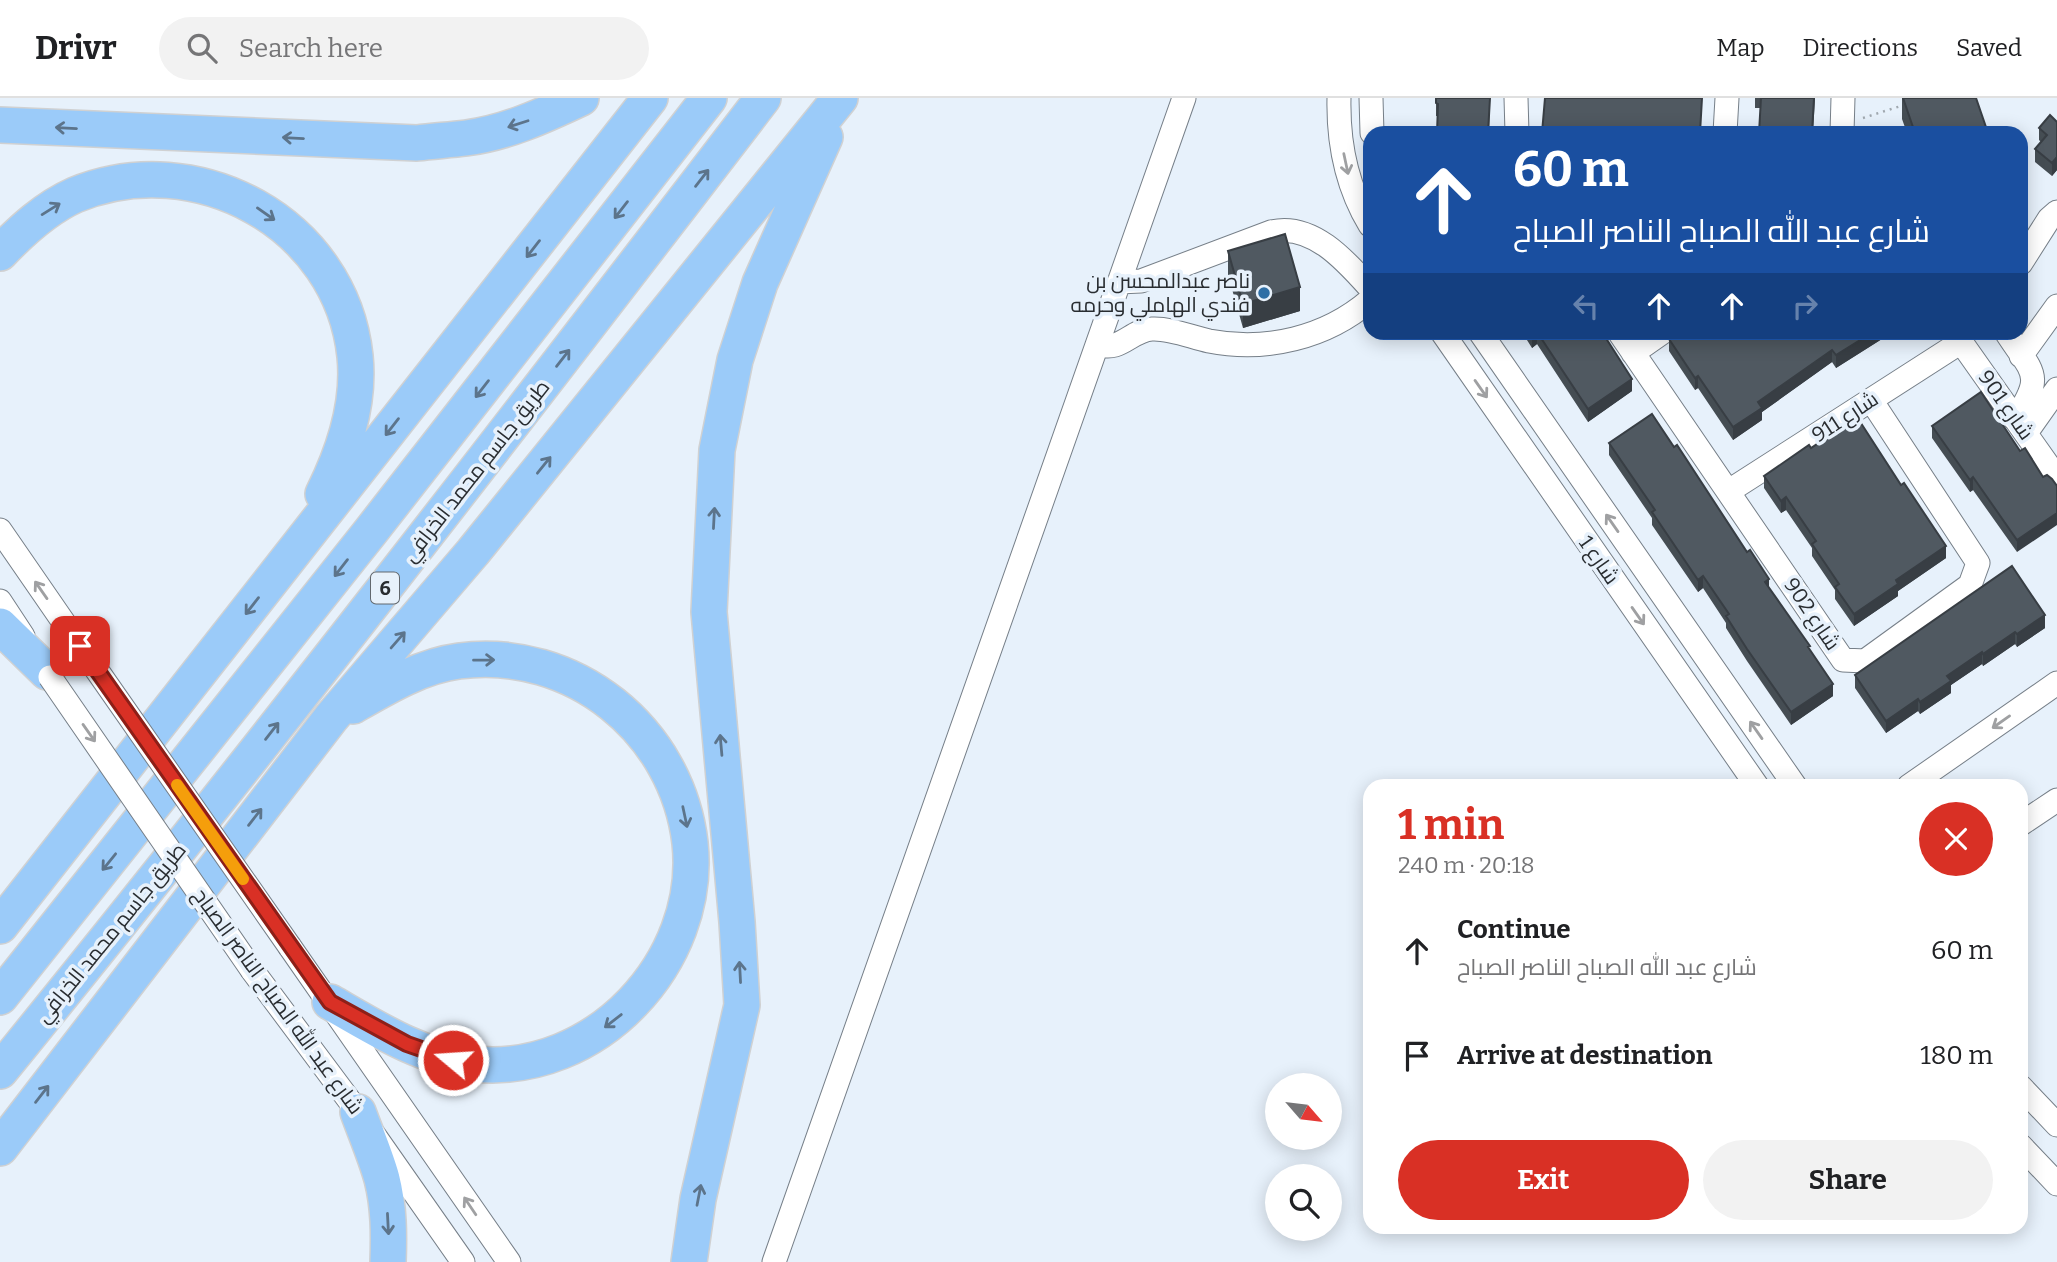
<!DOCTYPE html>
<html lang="en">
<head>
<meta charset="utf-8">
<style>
	body { margin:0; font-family:Bitter,Cairo,serif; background:#f2f2f2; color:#202124; height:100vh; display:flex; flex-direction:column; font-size:26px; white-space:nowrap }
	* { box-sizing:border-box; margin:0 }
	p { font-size:23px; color:#757577 }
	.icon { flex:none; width:38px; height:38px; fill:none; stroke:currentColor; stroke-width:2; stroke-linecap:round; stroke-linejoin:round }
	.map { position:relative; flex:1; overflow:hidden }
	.details { position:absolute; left:1363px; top:681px; width:665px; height:455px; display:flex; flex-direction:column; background:#fff; border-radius:21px; box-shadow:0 4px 18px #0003 }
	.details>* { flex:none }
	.top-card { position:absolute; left:1363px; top:28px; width:665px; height:214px; border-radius:21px; box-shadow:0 4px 18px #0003; background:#1a4fa0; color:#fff; overflow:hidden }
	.needle { width:46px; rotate:118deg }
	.fabs { position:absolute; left:1265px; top:975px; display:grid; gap:14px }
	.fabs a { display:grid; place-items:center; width:77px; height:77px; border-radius:50%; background:#fff; box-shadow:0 4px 18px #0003; font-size:35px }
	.pin { position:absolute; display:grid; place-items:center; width:60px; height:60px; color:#fff; margin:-30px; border-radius:14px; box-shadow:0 4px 10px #0006 }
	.me { position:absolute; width:77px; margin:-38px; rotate:288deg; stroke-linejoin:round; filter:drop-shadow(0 0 5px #0008) }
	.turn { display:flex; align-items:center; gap:24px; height:147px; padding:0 35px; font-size:32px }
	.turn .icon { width:91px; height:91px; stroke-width:2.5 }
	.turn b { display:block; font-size:49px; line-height:60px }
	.lanes { display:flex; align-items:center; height:66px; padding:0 35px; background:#0003; justify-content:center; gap:35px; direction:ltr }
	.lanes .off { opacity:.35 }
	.round { display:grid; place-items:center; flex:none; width:74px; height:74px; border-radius:37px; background:#f2f2f2 }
	.overview { display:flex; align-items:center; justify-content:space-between; height:119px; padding:0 35px }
	h1 { font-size:42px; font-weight:700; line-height:52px; color:#d93025 }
	.cta { display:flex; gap:14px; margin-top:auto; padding:14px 35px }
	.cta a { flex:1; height:80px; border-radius:42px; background:#d93025; color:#fff; font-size:28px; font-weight:700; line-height:80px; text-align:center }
	.cta a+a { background:#f2f2f2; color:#202124 }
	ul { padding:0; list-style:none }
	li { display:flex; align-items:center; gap:21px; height:105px; padding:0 35px }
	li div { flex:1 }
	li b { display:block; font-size:26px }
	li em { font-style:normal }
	header { display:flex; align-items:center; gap:42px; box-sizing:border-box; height:98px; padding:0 35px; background:#fff; border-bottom:2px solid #e0e0e0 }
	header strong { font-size:33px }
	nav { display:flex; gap:38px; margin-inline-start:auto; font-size:24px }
	.search { width:490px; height:63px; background:#f2f2f2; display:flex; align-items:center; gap:18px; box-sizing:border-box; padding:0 24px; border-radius:38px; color:#757577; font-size:26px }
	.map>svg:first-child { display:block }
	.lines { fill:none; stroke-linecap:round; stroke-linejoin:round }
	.minor-casing { stroke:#767f88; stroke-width:25 }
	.highway-casing { stroke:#d0d1d2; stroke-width:38 }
	.path { stroke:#a0a8af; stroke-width:2.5; stroke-dasharray:2 5; stroke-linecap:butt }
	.minor { stroke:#fff; stroke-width:23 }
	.highway { stroke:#9bcbf9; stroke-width:35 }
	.minor-bridge-casing { stroke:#767f88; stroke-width:25; stroke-linecap:butt }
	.minor-bridge { stroke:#fff; stroke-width:23 }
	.wall { fill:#454d53 }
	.shaded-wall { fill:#383e44 }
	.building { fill:#505961; stroke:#383e44; stroke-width:2 }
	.oneway { stroke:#5c748b }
	.oneway2 { stroke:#9fa0a2 }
	.route-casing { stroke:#8d1f18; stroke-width:18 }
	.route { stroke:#d93025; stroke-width:12 }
	.slow { stroke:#f59e0b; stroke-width:12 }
	.poi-dot { fill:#2f6fa5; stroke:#e7f1fb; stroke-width:2.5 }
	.labels { text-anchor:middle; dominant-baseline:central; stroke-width:7; stroke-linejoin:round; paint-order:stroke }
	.shield { fill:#e7f1fb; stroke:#62686e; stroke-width:2 }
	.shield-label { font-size:19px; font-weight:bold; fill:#292d31 }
	.poi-label { font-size:21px; fill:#292d31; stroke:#e7f1fb; text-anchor:end }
	.street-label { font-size:21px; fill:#292d31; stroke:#e7f1fb }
</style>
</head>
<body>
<header>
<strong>Drivr</strong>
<div class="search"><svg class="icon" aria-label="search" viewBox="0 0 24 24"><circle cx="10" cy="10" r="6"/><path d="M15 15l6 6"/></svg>Search here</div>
<nav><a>Map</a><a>Directions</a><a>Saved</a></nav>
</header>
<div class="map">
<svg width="2057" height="1164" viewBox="0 0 2057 1164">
	<rect width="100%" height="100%" fill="#e7f1fb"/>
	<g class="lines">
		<defs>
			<path id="minor" d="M1339 0C1338 45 1347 89 1370 127
				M1371 0 1372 35
				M1516 0 1517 35
				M1725 35 1727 0
				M1842 35 1843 0
				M2021 165 2049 121 2057 114
				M1119 184 1141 183 1271 134C1312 124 1346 163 1370 190
				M1442 234 1757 688
				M1480 234 1795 688
				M1619 234 1843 562 1865 563 1970 487 1978 465 1871 302
				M1954 234 2057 380
				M2006 234C2033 276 2045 276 2015 321
				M1098 246C1120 255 1131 232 1152 231 1170 230 1191 239 1209 243 1266 254 1326 240 1370 202
				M1633 255 1663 234
				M2021 258 2057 208
				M2026 335 2057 291
				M1729 393 1961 244
				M0 432 80 548
				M0 503 23 538
				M1909 688 2057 585
				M2021 726 2057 702
				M290 849 509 1164
				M252 872 358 1014 463 1164
				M2021 989 2057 1027
				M2021 1048 2057 1086
				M774 1164 1184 0"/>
			<path id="highway" d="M0 27 417 45C433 43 450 42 466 40 506 35 545 17 581 0
				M0 155C22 132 46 110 75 97 196 47 341 125 355 258 360 306 344 354 323 396
				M0 528 47 574
				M0 828 650 0
				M0 899 371 433 709 0
				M330 904C375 930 422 960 475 966 595 978 703 864 690 745 677 632 573 548 459 563 421 568 386 589 353 608
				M0 973C260 654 512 327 763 0
				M358 1014C366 1036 376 1059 382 1081 389 1109 389 1136 388 1164
				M0 1050 331 620 473 454 840 0
				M689 1164 698 1101 742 907 737 824 709 514 717 352 735 262 760 185 825 39"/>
		</defs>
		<use href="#minor" class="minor-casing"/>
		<use href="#highway" class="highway-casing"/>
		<path class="path" d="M1863 20 1904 7"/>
		<use href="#minor" class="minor"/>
		<use href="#highway" class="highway"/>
		<defs>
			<path id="minor-bridge" d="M80 548 290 849
				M50 579 252 872"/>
		</defs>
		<use href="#minor-bridge" class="minor-bridge-casing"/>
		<use href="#minor-bridge" class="minor-bridge"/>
	</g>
	<path class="wall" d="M1436 0H1490L1489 35H1437L1438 18H1436Z
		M1755 0H1815L1813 35 1760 10H1755Z
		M1902 0H1976L1988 35H1907L1902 21Z
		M2057 24V72L2052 78 2035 64V51L2041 44 2039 42V30Z
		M1228 153 1300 213 1243 230 1228 177Z
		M1522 234H1602L1632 293 1588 324 1537 246 1532 250Z
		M1679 234H1893L1836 270 1832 264 1762 314V322L1733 342 1698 290 1695 292 1669 253V241Z
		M1932 328 2020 353 2017 454 1973 392 1970 394 1932 340Z
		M1609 345 1769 491 1810 552 1833 598 1791 627 1747 563 1726 530V525L1703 490 1698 494 1652 427V420L1609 357Z
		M1811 350 1946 460 1898 493V498L1854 528 1835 501V492L1812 458V450L1786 412 1781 415 1764 390V378Z
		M2012 468 2045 530 2017 549 2015 546 1983 568 1982 566 1951 587V595L1920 616 1918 613 1886 635 1855 590V577Z"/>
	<path class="shaded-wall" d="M2057 59V72L2052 78V65Z
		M1300 189V213L1243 230V206Z
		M1537 234V246L1532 250V237Z
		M1873 234H1893L1836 270V257Z
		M1832 252V264L1762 314V322L1733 342V329L1758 304Z
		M1698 278V290L1695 292V280Z
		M1632 281V293L1588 324V311Z
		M1973 379V392L1970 394V382Z
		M1786 399V412L1781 415V403Z
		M2057 415V427L2017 454V442Z
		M1946 448V460L1898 493V498L1854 528V516L1896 482Z
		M1703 478V490L1698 494V482Z
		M1769 481V493L1765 484Z
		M2045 517V530L2017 549V536Z
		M2015 534V546L1983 568V556Z
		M1982 554V566L1951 587V595L1920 616V604L1947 578Z
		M1833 586V598L1791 627V614Z
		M1918 601V613L1886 635V623Z"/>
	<path class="building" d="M1436 0H1490L1488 35H1437L1438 6 1436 5Z
		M1545 0H1702L1700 35H1542Z
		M1761 0H1814L1812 35H1759Z
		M1903 0H1976L1988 35H1915Z
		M2050 17 2057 24V59L2052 65 2035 51 2047 37 2039 30Z
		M1285 136 1300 189 1243 206 1228 153Z
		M1537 234H1602L1632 281 1588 311Z
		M1679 234H1873L1836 257 1832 252 1758 304 1762 310 1733 329 1698 278 1695 280 1669 241Z
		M1981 294 2020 353 2025 350 2043 379 2047 377 2052 381 2057 388V415L2017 442 1973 379 1970 382 1932 328Z
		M1652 316 1674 349 1677 347 1747 454 1750 452 1769 481 1765 484 1810 548 1808 549 1833 586 1791 614 1747 551 1726 518 1729 516 1703 478 1698 482 1652 414 1655 412 1609 345Z
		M1857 319 1901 387 1904 385 1946 448 1896 482 1898 486 1854 516 1835 489 1839 486 1812 446 1816 443 1786 399 1781 403 1764 378 1809 347 1811 350Z
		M2012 468 2045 517 2017 536 2015 534 1983 556 1982 554 1947 578 1951 583 1920 604 1918 601 1886 623 1855 577Z"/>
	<defs><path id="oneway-shaft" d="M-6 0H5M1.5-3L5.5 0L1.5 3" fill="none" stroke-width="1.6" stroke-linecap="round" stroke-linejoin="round" transform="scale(1.75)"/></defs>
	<g class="oneway">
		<use href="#oneway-shaft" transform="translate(518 26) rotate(162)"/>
		<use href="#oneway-shaft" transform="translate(66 30) rotate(-177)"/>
		<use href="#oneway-shaft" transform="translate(293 40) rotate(-177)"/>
		<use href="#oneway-shaft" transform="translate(702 80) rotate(-52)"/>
		<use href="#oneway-shaft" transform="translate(51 111) rotate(-32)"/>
		<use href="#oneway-shaft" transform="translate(621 112) rotate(128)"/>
		<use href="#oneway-shaft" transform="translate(266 116) rotate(35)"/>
		<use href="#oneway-shaft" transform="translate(533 151) rotate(128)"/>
		<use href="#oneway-shaft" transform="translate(563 260) rotate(-52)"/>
		<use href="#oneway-shaft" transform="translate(482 291) rotate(128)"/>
		<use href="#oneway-shaft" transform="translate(392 329) rotate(128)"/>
		<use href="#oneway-shaft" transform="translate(544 367) rotate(-51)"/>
		<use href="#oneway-shaft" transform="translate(714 420) rotate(-87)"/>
		<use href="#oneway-shaft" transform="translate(341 470) rotate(128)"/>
		<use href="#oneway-shaft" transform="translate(252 508) rotate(128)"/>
		<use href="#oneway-shaft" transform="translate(398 542) rotate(-49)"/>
		<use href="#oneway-shaft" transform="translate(484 562) rotate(-1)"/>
		<use href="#oneway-shaft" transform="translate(272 633) rotate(-52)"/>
		<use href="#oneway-shaft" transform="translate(721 647) rotate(-95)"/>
		<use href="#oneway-shaft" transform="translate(255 719) rotate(-52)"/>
		<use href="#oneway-shaft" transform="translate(685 719) rotate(78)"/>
		<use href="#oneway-shaft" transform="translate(109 764) rotate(129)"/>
		<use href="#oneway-shaft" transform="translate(740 874) rotate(-93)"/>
		<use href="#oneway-shaft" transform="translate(613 923) rotate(142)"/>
		<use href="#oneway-shaft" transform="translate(42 996) rotate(-52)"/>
		<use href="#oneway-shaft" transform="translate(699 1097) rotate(-79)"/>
		<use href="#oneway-shaft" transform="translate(388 1126) rotate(87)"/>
	</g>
	<g class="oneway2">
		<use href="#oneway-shaft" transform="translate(1346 66) rotate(78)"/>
		<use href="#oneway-shaft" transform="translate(1481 291) rotate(55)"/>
		<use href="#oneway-shaft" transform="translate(1612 425) rotate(-125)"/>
		<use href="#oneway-shaft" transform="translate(41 492) rotate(-125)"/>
		<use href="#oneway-shaft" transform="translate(1638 518) rotate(55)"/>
		<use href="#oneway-shaft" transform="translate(2001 624) rotate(145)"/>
		<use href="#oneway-shaft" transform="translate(1756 632) rotate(-125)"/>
		<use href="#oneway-shaft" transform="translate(89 635) rotate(55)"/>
		<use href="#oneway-shaft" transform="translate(470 1108) rotate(-124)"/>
	</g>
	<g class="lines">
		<defs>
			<path id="route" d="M80 548 330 904 407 946 453 962"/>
		</defs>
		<use href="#route" class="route-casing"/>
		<use href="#route" class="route"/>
		<path class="slow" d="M177 687 243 781"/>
	</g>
	<circle class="poi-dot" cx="1264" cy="195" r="7"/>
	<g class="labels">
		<rect class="shield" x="371" y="474.5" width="28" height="31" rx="5"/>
		<g class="shield-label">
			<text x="385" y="490">6</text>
		</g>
		<g class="poi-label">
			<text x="1250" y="183">ناصر عبدالمحسن بن<tspan x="1250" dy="24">فندي الهاملي وحرمه</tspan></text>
		</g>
		<g class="street-label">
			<text transform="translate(2006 307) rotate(55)">شارع 901</text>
			<text transform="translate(1845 319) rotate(-33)">شارع 911</text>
			<text transform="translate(476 373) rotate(-52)">طريق جاسم محمد الخرافي</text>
			<text transform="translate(1599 462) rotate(55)">شارع 1</text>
			<text transform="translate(1812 516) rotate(56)">شارع 902</text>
			<text transform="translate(111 835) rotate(-51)">طريق جاسم محمد الخرافي</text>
			<text transform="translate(278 903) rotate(54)">شارع عبد الله الصباح الناصر الصباح</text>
		</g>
	</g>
</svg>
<div class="fabs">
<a><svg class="needle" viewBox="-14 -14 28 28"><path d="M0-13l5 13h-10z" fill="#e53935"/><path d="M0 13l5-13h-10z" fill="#757577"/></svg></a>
<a><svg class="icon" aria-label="search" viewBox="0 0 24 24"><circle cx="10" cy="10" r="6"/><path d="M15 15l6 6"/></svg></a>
</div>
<div class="pin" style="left:80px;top:548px;background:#d93025"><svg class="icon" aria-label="arrive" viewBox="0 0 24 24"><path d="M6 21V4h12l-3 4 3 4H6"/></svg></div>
<svg class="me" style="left:453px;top:962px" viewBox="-20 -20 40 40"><circle r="17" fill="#d93025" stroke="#fff" stroke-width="3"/><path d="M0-11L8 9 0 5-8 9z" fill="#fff"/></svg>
<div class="top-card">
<div class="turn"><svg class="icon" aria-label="ahead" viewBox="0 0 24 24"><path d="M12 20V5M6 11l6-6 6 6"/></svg><div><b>60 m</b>شارع عبد الله الصباح الناصر الصباح</div></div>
<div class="lanes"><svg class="icon off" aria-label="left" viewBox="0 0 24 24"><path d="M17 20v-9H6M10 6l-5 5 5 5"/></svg><svg class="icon" aria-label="ahead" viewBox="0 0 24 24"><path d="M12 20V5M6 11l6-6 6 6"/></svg><svg class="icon" aria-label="ahead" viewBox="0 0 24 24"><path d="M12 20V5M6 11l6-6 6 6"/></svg><svg class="icon off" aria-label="right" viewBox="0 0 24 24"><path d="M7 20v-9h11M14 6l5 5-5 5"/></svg></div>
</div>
<section class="details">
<div class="overview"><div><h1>1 min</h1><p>240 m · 20:18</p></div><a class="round" style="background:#d93025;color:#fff"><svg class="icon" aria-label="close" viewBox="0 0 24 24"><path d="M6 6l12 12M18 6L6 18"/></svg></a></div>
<ul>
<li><svg class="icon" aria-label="ahead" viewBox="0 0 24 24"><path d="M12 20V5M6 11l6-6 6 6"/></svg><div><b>Continue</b><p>شارع عبد الله الصباح الناصر الصباح</p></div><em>60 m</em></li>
<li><svg class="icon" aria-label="arrive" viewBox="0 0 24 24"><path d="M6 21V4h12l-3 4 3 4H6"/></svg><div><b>Arrive at destination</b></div><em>180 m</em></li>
</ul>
<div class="cta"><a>Exit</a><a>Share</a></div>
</section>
</div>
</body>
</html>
